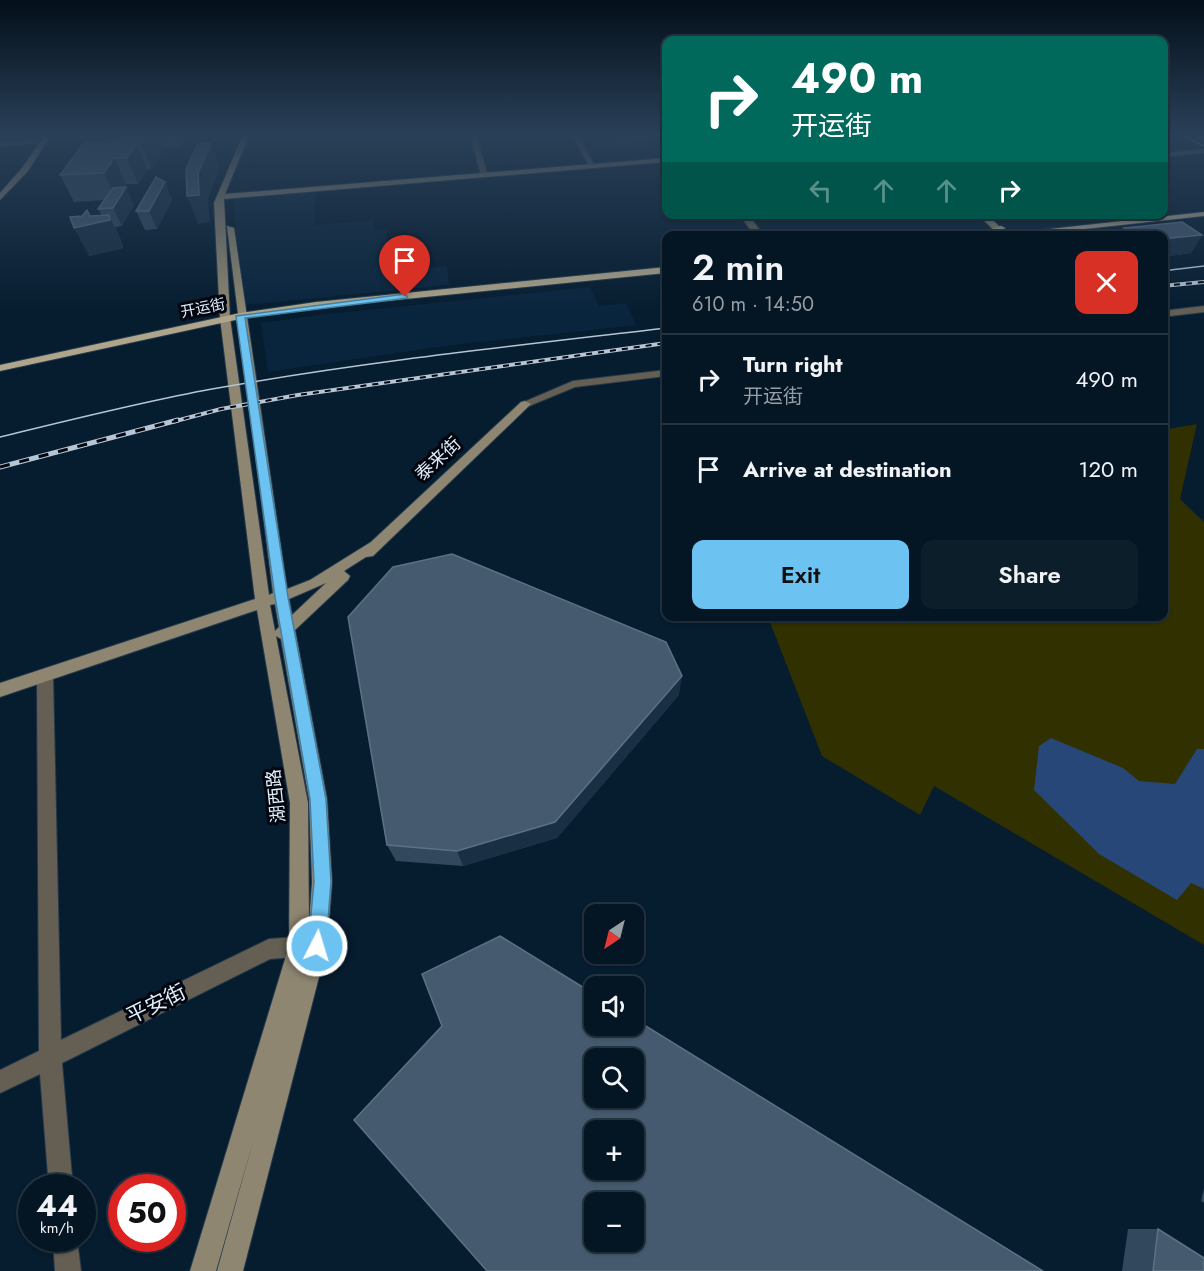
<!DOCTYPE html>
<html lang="en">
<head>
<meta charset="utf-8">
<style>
	body { margin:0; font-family:Jost,"Noto Sans SC",sans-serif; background:#0d1e2b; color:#f1f3f6; height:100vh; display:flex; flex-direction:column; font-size:22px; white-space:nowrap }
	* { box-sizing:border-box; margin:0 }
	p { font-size:20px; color:#979fa6 }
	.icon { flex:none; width:33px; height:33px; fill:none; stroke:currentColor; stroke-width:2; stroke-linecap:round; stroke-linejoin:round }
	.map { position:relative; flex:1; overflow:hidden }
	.details { position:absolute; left:662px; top:231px; width:506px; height:390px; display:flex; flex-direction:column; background:#041523; border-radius:12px; box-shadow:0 2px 4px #0004,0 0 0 2px #253441 }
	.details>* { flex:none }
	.guide { position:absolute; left:662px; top:36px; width:506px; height:183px; border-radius:12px; box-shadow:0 2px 4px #0004,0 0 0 2px #253441; background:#00695c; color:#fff; overflow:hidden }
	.needle { width:39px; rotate:215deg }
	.buttons { position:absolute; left:584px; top:904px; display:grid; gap:12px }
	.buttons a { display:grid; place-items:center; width:60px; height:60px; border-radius:12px; background:#041523; box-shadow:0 2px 4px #0004,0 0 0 2px #253441; font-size:30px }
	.speed { position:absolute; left:18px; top:1174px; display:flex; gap:12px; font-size:30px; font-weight:700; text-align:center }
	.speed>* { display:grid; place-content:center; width:78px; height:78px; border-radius:50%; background:#041523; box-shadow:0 2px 4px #0004,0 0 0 2px #253441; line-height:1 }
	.speed small { font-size:15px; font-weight:400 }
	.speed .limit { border:9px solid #d22; background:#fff; color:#111 }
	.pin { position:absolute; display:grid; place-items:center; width:51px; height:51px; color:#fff; margin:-62px -26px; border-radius:50% 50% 50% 0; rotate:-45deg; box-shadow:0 0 6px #0007 }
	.pin .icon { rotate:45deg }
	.me { position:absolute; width:66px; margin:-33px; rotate:5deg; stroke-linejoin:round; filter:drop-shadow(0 0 4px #0008) }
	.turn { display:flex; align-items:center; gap:21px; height:126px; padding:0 30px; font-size:27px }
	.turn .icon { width:78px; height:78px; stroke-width:2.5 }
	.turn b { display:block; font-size:42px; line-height:51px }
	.lanes { display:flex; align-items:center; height:57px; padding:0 30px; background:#0003; justify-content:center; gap:30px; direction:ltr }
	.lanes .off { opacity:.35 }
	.round { display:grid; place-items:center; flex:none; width:63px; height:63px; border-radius:12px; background:#0d1e2b }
	.head { display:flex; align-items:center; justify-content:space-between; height:102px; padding:0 30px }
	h1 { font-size:36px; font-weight:600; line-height:45px }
	.action { display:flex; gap:12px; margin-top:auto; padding:12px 30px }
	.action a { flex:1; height:69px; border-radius:12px; background:#6cc3f2; color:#111; font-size:24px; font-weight:600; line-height:69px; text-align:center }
	.action a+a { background:#0d1e2b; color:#f1f3f6 }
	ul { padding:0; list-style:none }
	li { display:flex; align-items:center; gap:18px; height:90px; padding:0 30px; border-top:2px solid #253441 }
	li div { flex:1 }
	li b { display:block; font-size:22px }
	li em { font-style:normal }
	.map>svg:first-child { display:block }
	.built { fill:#09253d }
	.green { fill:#303000 }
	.water { fill:#274779 }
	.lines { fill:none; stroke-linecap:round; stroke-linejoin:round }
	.street-casing { stroke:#25394c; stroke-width:2 }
	.secondary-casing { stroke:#25394c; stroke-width:2 }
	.primary-casing { stroke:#25394c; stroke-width:2 }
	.street { fill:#645f52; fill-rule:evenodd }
	.secondary { fill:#8e8671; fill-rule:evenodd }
	.primary { fill:#aea58a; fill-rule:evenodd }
	.tram { stroke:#b6c5d4; stroke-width:1.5 }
	.rail-far1-casing { stroke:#b6c5d4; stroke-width:4 }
	.rail-casing { stroke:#b6c5d4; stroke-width:5 }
	.rail-far1 { stroke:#01060e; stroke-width:2; stroke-dasharray:6; stroke-linecap:butt }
	.rail { stroke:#01060e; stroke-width:3; stroke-dasharray:10; stroke-linecap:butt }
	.wall { fill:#32485d }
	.shaded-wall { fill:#192f43 }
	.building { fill:#455a6e; stroke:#5d7184; stroke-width:1.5; fill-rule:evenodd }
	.route { fill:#6cc3f2; stroke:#467f9d; stroke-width:1.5 }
	.labels { text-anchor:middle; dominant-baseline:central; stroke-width:6; stroke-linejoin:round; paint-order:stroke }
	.far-street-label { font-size:15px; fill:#e1eefc; stroke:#01060e }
	.street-label { font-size:18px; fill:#e1eefc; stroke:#01060e }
	.near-street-label { font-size:21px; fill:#e1eefc; stroke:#01060e }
</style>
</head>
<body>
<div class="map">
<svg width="1204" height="1271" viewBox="0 0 1204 1271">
	<rect width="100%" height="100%" fill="#061c2f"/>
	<path class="built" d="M586 135H666V146L597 152Z
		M316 191 314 225 373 220 374 230 386 229 387 249 384 252 386 272 447 266 449 285 246 305 235 224 234 198Z
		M590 287 599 306 626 303 637 325 444 346 268 372 261 323 327 314Z"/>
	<path class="green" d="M610 135H665L666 139 619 143Z
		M1197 424 1180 499 1204 522V945L934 786 920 815 822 756 768 617 1162 616 1163 430Z"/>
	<path class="water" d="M1051 738 1123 768 1139 781 1175 784 1197 749H1204V889L1191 883 1177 900 1099 854 1034 790 1039 746Z"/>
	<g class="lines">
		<defs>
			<path id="street" d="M470 135H476L488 177 481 175Z
				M572 135H578L596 168H590Z
				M44 140 42 143 0 146V142Z
				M1204 149V153L1162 157V153Z
				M739 214H748L764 236H755Z
				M1204 306V312L1162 317V311Z
				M666 370V376L575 387 529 406 525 407 519 404 573 381Z
				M45 669 51 671 53 675 61 1040 269 939 308 936 315 939 318 946 315 953 308 956 270 959 62 1063 73 1188H49L40 1074 0 1093V1070L39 1051 37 675 39 671Z
				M53 1239H77L81 1271H55Z"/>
			<path id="secondary" d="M45 135H51L28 171 0 200V193L22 168Z
				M243 135H249L225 194 666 158V162L224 199 230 318 269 595 273 593 227 226 234 228 287 589 310 580 371 542 521 402 525 401 531 404 373 556 366 557 344 571 350 576 348 580 295 630 327 799 332 882 327 946 243 1271H217L254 1138 216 1271H190L289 946 290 803 257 610 0 697V683L255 599 220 318 214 203ZM326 583 292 615 289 599ZM275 604 279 627 275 631 270 605ZM276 636 281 639 309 799 312 882 309 923 308 803Z
				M1193 135 1204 136V141L1194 136Z
				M977 214H986L1001 228 994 230Z"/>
			<path id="primary" d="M1204 212V216L1020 236H987Z
				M1001 226 1005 228 1004 230 983 236H968Z
				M666 267V273L316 308 240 319 0 371V365L240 313 316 302Z"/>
		</defs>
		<use href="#street" class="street-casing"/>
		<use href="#secondary" class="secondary-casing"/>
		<use href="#primary" class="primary-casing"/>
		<use href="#street" class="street"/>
		<use href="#secondary" class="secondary"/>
		<use href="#primary" class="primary"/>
		<path class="tram" d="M1182 135 1204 146
			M1162 271 1204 266
			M0 437C70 420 141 402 212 389 362 362 514 346 666 328"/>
		<defs>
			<path id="rail-far1" d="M1162 286 1204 282
				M172 422 221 409 298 395 666 343"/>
			<path id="rail" d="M0 467 178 420"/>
		</defs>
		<use href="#rail-far1" class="rail-far1-casing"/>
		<use href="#rail" class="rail-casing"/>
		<use href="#rail-far1" class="rail-far1"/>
		<use href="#rail" class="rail"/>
	</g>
	<path class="wall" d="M120 135H187L181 147 164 148 152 169 147 170 138 184H126L124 187 134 205 122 226 115 227 122 243 123 248 89 256 90 216 102 215 98 209 104 200 74 202 60 175 115 141Z
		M165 182 172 200 157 229 145 230 136 211Z
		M1182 222 1202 235 1191 253 1162 257V236H1120L1124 228Z
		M679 695 557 838 463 866 396 861 387 845Z
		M1204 1188V1203L1201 1201Z
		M1128 1229H1158L1204 1271H1122Z"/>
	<path class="shaded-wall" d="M147 135H159L164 148 152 169 141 144Z
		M176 135H187L181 147Z
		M211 143 220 168 208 199 210 222 198 224 187 196Z
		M136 144 147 170 138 184 127 158Z
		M114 158 126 184 116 199 104 173Z
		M165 182 172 200 157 229 149 211Z
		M126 187 134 205 122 226 113 208Z
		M109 215 122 243 123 248 89 256 74 228Z
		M1202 235 1191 253 1162 257V239Z
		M682 676 679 695 557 838 463 866 457 851Z"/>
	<path class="building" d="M120 135H147L141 144H136L127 158H114L104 173 60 175 84 143 115 141Z
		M211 143 198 173 199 195 187 196 186 169 198 144Z
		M156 177 165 182 149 211H136Z
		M126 187 113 208 98 209 113 188Z
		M87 210 90 216 109 215 110 220 74 228 70 217 82 216Z
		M1182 222 1202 235 1162 239V236H1135L1124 228Z
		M452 554 666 642 682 676 555 822 457 851 387 845 348 617 393 567Z
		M500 936 594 994V1026H633V1018L1043 1271H487L354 1120 442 1026 422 974ZM594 1059H633V1098H594ZM594 1131H633V1170H594ZM594 1203H633V1242H594Z
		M1158 1229 1204 1258V1271H1153Z"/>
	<linearGradient id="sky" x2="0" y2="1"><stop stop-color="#030f1a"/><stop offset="0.43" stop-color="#2a4058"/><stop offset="1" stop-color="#2a4058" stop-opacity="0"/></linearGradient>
	<rect width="1204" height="313" fill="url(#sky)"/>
	<path class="route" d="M405 294 408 298 245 318 288 597 326 799 331 882 326 946 324 952 317 955 311 952 308 946 314 882 310 799 275 597 236 316Z"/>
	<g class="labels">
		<g class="far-street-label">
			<text transform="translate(203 308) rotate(-11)">开运街</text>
		</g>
		<g class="street-label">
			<text transform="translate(438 459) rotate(-43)">泰来街</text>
			<text transform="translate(276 796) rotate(-96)">湖西路</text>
		</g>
		<g class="near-street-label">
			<text transform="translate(156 1004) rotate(-26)">平安街</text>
		</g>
	</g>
</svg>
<div class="buttons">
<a><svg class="needle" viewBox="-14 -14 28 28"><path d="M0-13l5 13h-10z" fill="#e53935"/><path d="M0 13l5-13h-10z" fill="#979fa6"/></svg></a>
<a><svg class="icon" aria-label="sound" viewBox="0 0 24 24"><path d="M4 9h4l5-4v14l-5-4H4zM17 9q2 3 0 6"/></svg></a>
<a><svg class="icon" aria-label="search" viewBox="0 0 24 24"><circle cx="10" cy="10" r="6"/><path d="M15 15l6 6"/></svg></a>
<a>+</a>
<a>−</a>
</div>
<div class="speed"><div>44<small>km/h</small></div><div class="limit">50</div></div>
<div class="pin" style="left:405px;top:297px;background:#d93025"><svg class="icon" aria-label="arrive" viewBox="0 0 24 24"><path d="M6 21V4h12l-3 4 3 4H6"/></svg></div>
<svg class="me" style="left:317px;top:946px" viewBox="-20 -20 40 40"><circle r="17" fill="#6cc3f2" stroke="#fff" stroke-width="3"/><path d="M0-11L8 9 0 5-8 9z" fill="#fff"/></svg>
<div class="guide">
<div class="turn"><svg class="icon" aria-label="right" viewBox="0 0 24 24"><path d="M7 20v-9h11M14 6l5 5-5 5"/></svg><div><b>490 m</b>开运街</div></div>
<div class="lanes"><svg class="icon off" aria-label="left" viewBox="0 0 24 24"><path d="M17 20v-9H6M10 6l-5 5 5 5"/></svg><svg class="icon off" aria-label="ahead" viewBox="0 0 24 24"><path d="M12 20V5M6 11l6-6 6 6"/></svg><svg class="icon off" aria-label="ahead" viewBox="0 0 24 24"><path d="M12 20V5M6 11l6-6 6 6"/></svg><svg class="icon" aria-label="right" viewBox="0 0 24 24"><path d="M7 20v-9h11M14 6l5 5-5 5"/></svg></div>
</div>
<section class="details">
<div class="head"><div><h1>2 min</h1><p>610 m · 14:50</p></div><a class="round" style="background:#d93025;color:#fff"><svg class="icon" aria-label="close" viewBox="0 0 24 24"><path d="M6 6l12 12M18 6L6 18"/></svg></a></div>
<ul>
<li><svg class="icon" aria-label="right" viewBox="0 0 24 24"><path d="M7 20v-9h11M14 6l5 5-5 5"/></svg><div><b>Turn right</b><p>开运街</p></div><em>490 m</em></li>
<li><svg class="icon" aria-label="arrive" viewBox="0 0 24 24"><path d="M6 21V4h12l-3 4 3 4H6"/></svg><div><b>Arrive at destination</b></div><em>120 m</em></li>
</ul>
<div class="action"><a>Exit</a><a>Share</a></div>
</section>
</div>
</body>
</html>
